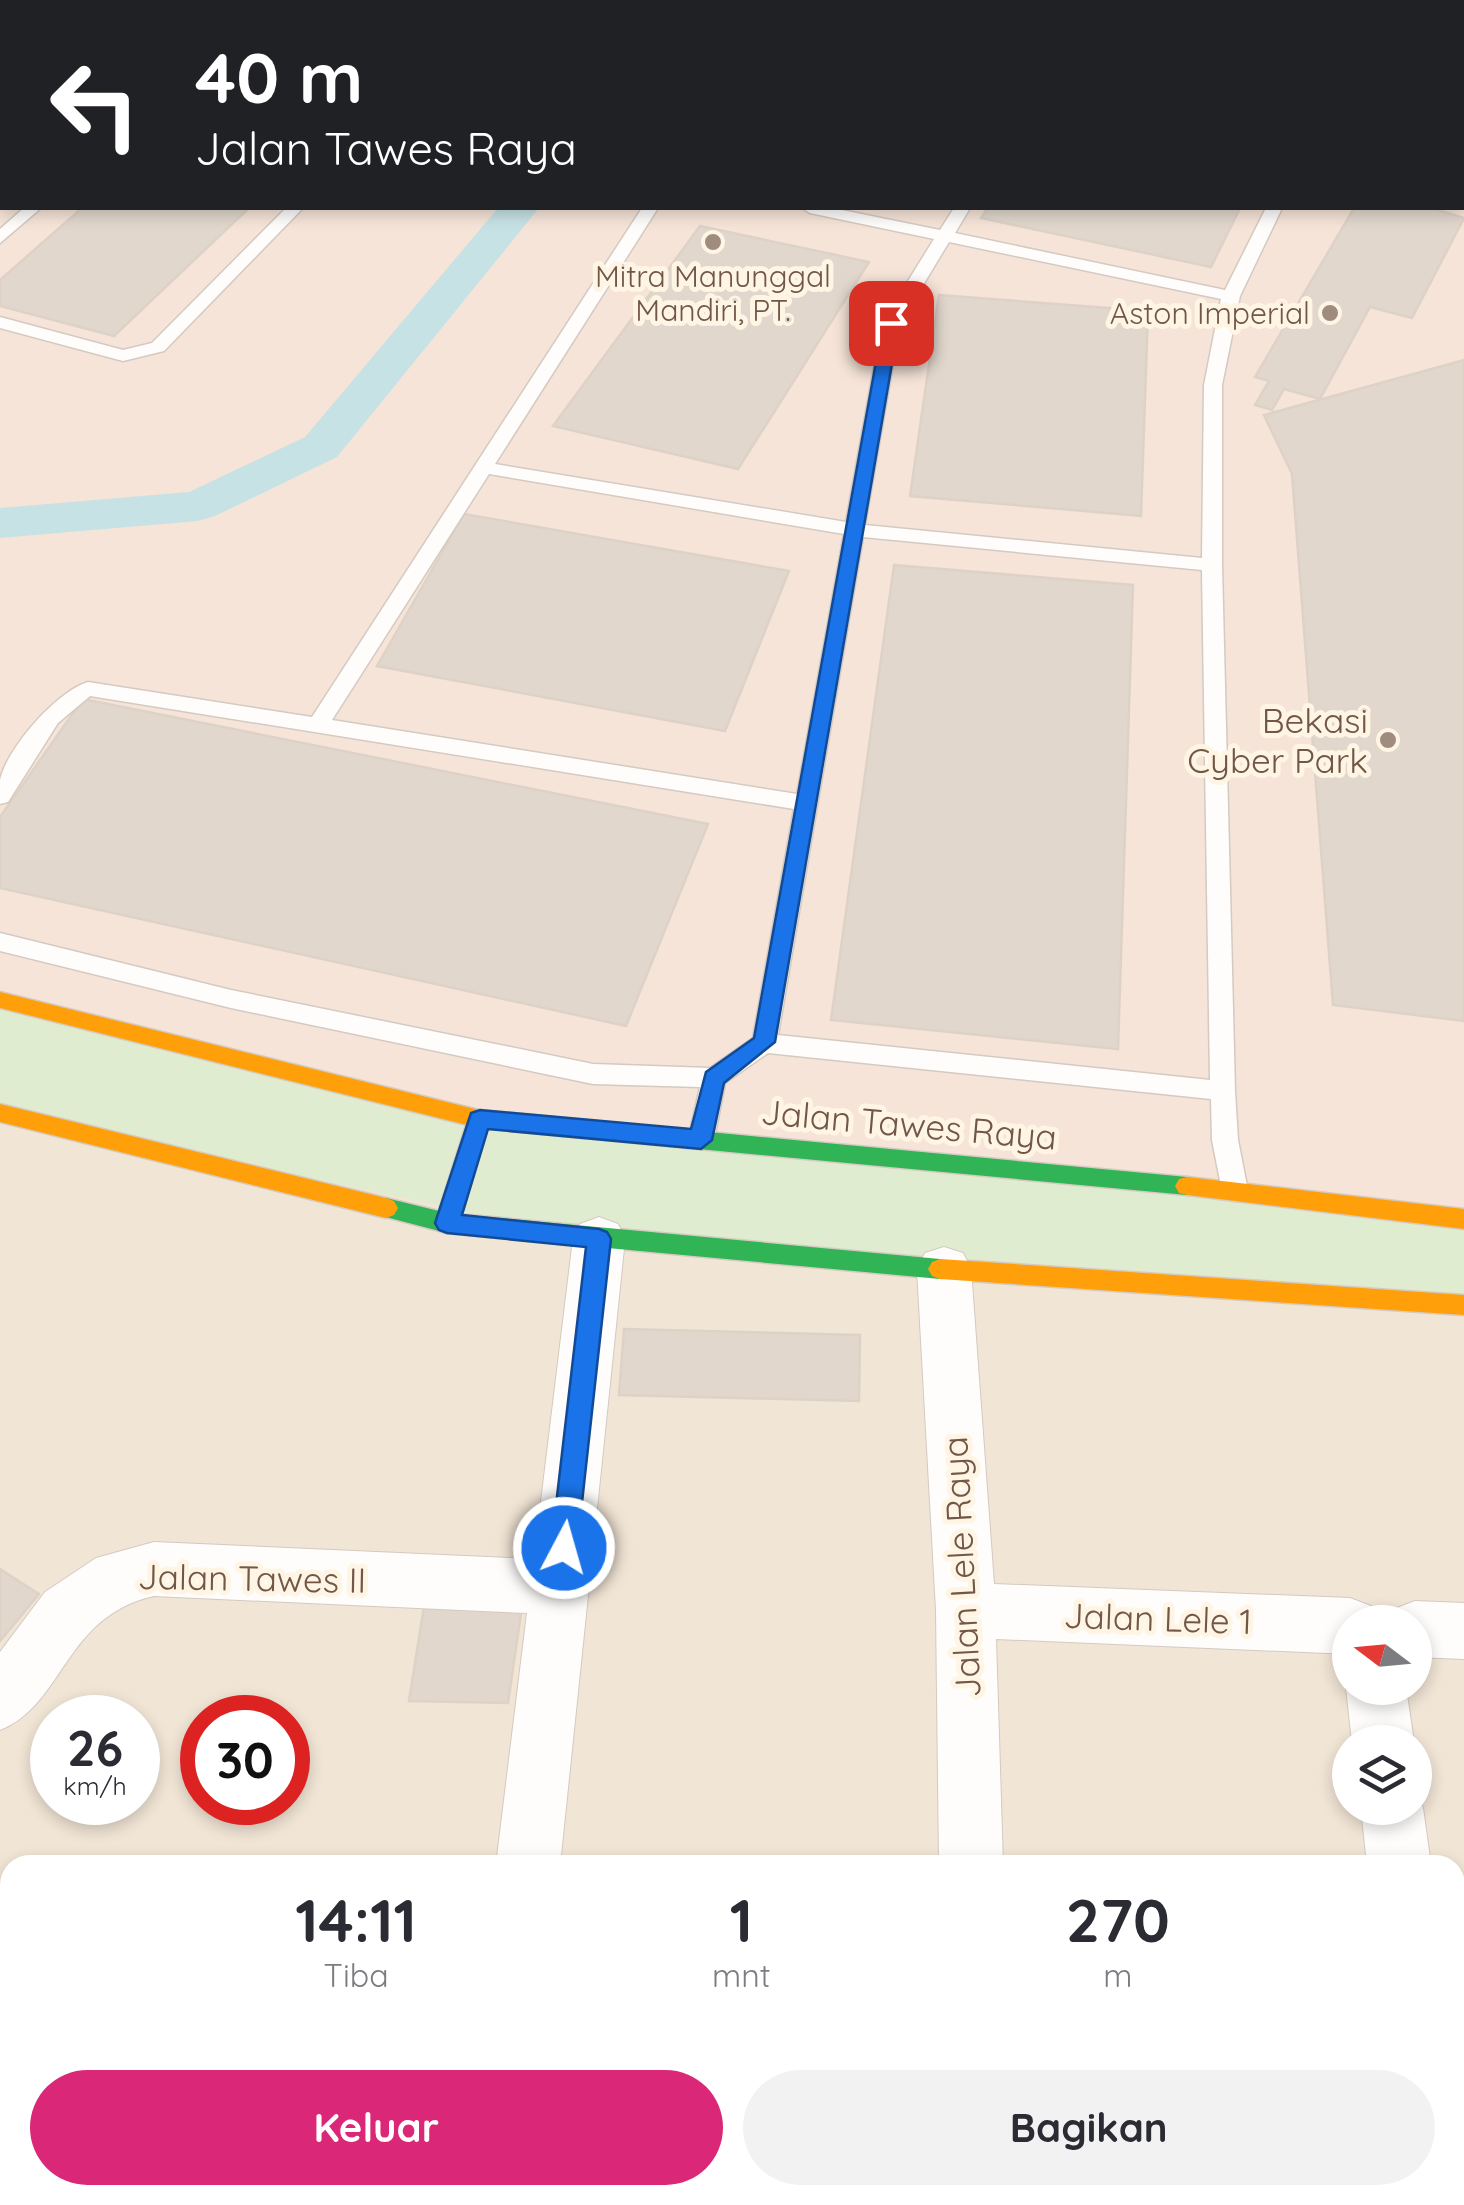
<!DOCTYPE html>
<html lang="id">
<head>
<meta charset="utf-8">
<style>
	body { margin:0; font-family:Quicksand,sans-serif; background:#f2f2f3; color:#2b2b33; height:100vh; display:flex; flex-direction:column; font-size:38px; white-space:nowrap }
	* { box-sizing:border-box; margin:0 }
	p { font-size:32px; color:#7c7c81 }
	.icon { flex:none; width:55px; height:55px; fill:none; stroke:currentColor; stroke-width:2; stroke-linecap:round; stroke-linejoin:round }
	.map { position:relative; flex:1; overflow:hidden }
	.drawer { position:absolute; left:0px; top:1855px; width:1465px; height:350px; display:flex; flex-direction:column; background:#fff; border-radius:30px 30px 0 0; box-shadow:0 5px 15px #0003 }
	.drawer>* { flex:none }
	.banner { position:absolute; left:0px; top:0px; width:1465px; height:210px; box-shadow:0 5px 15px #0003; background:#202124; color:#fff; overflow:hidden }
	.needle { width:65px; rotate:286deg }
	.fabs { position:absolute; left:1332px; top:1605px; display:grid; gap:20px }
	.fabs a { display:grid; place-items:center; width:100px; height:100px; border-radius:50%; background:#fff; box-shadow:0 5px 15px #0003; font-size:50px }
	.speed { position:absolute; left:30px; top:1695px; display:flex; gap:20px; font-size:50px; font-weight:700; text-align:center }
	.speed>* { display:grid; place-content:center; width:130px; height:130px; border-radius:50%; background:#fff; box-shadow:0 5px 15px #0003; line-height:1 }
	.speed small { font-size:25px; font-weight:400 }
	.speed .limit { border:15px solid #d22; background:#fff; color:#111 }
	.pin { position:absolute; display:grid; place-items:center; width:85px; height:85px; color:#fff; margin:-42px; border-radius:20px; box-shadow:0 5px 15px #0006 }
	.me { position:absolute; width:110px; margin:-55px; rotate:6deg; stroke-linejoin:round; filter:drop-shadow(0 0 8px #0008) }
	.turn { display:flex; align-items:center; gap:35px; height:210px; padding:0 30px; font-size:45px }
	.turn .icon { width:130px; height:130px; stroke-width:2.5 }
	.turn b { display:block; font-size:70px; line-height:85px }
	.eta { display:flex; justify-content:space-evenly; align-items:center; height:170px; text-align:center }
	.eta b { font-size:60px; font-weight:700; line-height:70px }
	.primary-button { display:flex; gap:20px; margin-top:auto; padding:20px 30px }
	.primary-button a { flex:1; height:115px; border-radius:60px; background:#db2777; color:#fff; font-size:40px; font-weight:700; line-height:115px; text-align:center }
	.primary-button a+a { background:#f2f2f3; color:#2b2b33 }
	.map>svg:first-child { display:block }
	.residential { fill:#f1e5d5; fill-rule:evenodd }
	.commercial { fill:#f6e4d8 }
	.green { fill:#e0eccf }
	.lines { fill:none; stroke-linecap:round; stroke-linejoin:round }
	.canal { fill:#c7e2e5; fill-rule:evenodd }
	.building { fill:#e1d7cd; stroke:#ded2c7; stroke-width:2.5 }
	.lane-casing { stroke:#d4cac1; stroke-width:3 }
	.street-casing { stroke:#d4cac1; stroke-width:2 }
	.fast-casing { stroke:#d6cbc2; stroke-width:3 }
	.slow-casing { stroke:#d6cbc2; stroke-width:3 }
	.jam-casing { stroke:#d6cbc2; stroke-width:3 }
	.lane { fill:#fefdfb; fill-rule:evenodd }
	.street { fill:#fefdfb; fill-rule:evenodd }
	.fast { fill:#30b455; fill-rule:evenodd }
	.slow { fill:#ff9f0a; fill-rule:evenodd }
	.jam { fill:#e5322d; fill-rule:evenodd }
	.route { fill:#1a73e8; stroke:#114b97; stroke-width:2.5 }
	.poi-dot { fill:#a08c7e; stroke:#fff5e4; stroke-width:4 }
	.labels { text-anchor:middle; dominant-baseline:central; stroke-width:10; stroke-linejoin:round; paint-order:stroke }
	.far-poi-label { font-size:30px; fill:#725747; stroke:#fff5e4 }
	.poi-label { font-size:35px; fill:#725747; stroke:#fff5e4; text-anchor:end }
	.street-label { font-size:35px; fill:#725747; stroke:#fff5e4 }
</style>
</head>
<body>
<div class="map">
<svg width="1464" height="2205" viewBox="0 0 1464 2205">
	<rect width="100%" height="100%" fill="#f5efe5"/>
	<path class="residential" d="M0 1000 1464 1219V2205H0ZM1350 1622H1415V1688H1350ZM52 1718H138V1802H52ZM202 1718H288V1802H202ZM1350 1742H1415V1808H1350ZM10 1865H1455V2195H10Z"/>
	<path class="commercial" d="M0 0 1106 2H2V208H1462L1464 76V1219L479 1119 0 1000Z"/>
	<path class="green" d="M0 1000 479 1119 1464 1219V1305L599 1239 0 1113Z"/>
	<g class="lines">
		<path class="canal" d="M498 208H539L337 457 215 516 198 521 0 538V508L189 492 305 437Z"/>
	</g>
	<path class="building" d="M0 0H195L2 2V20Z
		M82 208H249L114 336 0 306V280Z
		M988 208H1240L1211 267 981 218Z
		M1354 208H1432L1464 218 1412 318 1370 307 1320 399 1284 389 1272 410 1255 405 1269 381 1255 377Z
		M700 226 869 262 738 469 553 426Z
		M939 295 1148 311 1141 516 910 496Z
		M1464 360V1021L1333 1005 1292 474 1264 415Z
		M464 514 789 571 725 731 377 666Z
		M894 565 1133 585 1118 1049 831 1020Z
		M83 699 708 824 626 1026 0 888V817Z
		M624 1329 860 1335 859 1401 619 1395Z
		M0 1569 39 1594 0 1641Z
		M425 1600H523L508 1703 409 1701Z
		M37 2195H202L200 2205H35Z
		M227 2195H431L430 2205H226Z"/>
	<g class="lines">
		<defs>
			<path id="lane" d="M410 0H437L439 2H412Z
				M0 49 2 50V60L0 59Z
				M24 208H41L0 243V229Z
				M286 208H303L164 351 123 361 0 328V317L123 350 152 343Z
				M642 208H658L495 464 846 522 882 323 934 239 810 213 802 208H832L940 230 954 208H970L955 233 1225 290 1266 208H1282L1240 296 1222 385V565L1235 1091 1238 1140 1248 1191 1244 1198 1235 1201 1226 1198 1222 1191 1212 1140 1211 1099 768 1053 725 1083 714 1140 710 1147H692L688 1140 700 1087 593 1084 231 1008 0 951V933L231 990 593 1064 710 1068 753 1038 794 809 90 696 58 723 8 802 0 804C0 796 0 787 0 780 7 748 57 691 88 682L312 717ZM949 242 1221 299 1204 385 1202 558 865 525 900 323ZM489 474 844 534 797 794 332 720ZM863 537 1202 570 1210 1080 778 1035Z"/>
			<path id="street" d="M599 1217 618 1224 625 1239 560 1865H496L527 1613 154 1596C64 1616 64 1705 0 1730V1652L45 1592 96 1558 154 1542 534 1559 573 1239 580 1224Z
				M944 1247 963 1253 971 1269 994 1584 1350 1598 1371 1606 1378 1622H1350V1654L996 1639 1003 1865H939L936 1610 917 1269 925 1253Z
				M1415 1601 1464 1603V1659L1415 1657V1622H1388L1394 1609Z
				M1350 1678V1688H1406L1414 1742H1352L1346 1688Z
				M1415 1788 1423 1808 1431 1865H1367L1361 1808H1415Z
				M0 1893 10 1894V1958L0 1957Z
				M1455 2165 1464 2169V2205H1409L1408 2195H1455Z
				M459 2195H529L528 2205H458Z
				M942 2195H1012V2205H942Z"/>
			<path id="fast" d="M717 0H742L744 2H719Z
				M969 0H993L995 2H971Z
				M688 1130 1187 1177 1195 1179 1199 1186 1195 1193 1187 1195 688 1148 680 1145 677 1139 680 1133Z
				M386 1198 447 1213 940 1259 948 1262 952 1269 948 1276 940 1279 447 1233 378 1215 374 1208 378 1201Z"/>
			<path id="slow" d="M0 992 479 1110 688 1130 696 1133 699 1139 696 1145 688 1148 479 1128 0 1008Z
				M0 1104 386 1198 394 1201 398 1208 394 1215 386 1218 0 1122Z
				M1187 1177 1464 1209V1229L1187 1195 1179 1193 1175 1186 1179 1179Z
				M940 1259 1464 1295V1315L940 1279 932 1276 928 1269 932 1262Z"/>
			<path id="jam" d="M1462 96H1464V104H1462Z
				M1462 140H1464V148H1462Z
				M479 1110 487 1113 490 1119 459 1223 455 1230 447 1233 439 1230 435 1223 468 1119 471 1113Z"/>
		</defs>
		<use href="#lane" class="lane-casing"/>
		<use href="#street" class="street-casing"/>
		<use href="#fast" class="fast-casing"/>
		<use href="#slow" class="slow-casing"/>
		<use href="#jam" class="jam-casing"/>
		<use href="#lane" class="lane"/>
		<use href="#street" class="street"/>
		<use href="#fast" class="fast"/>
		<use href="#slow" class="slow"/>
		<use href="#jam" class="jam"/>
	</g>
	<path class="route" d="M891 318 899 323 775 1042 724 1083 712 1140 701 1149 488 1129 462 1215 599 1229 607 1232 611 1239 577 1548 574 1557 564 1561 555 1557 551 1548 586 1247 447 1233 439 1230 435 1223 471 1113 480 1110 691 1129 706 1072 754 1038 883 323Z"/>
	<g class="poi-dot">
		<circle cx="713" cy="242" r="10"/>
		<circle cx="1330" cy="313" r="10"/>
		<circle cx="1388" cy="740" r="10"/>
	</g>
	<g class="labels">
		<g class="far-poi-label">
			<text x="713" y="276">Mitra Manunggal<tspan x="713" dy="34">Mandiri, PT.</tspan></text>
			<text x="1310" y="313" text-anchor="end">Aston Imperial</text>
		</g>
		<g class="poi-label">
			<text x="1368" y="720">Bekasi<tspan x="1368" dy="40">Cyber Park</tspan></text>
		</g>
		<g class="street-label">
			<text transform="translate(909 1124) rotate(5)">Jalan Tawes Raya</text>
			<text transform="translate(961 1567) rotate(-93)">Jalan Lele Raya</text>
			<text transform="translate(252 1578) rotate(1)">Jalan Tawes II</text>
			<text transform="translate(1158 1618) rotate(2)">Jalan Lele 1</text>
		</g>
	</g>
</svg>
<div class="fabs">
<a><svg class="needle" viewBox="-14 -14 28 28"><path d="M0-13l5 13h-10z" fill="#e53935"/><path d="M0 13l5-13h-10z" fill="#7c7c81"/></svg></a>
<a><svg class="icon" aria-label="layers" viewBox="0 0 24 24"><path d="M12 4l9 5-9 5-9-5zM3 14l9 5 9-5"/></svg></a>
</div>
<div class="speed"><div>26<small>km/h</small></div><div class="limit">30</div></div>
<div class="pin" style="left:891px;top:323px;background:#d93025"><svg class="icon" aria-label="arrive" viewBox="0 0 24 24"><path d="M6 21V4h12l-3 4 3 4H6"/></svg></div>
<svg class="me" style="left:564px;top:1548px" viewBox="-20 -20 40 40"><circle r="17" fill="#1a73e8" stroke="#fff" stroke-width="3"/><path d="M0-11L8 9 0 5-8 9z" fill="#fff"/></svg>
<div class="banner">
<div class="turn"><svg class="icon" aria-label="left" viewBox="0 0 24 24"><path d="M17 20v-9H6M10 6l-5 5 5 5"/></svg><div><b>40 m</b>Jalan Tawes Raya</div></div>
</div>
<section class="drawer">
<div class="eta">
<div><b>14:11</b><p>Tiba</p></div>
<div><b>1</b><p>mnt</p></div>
<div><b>270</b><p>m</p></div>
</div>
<div class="primary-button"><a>Keluar</a><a>Bagikan</a></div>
</section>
</div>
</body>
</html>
